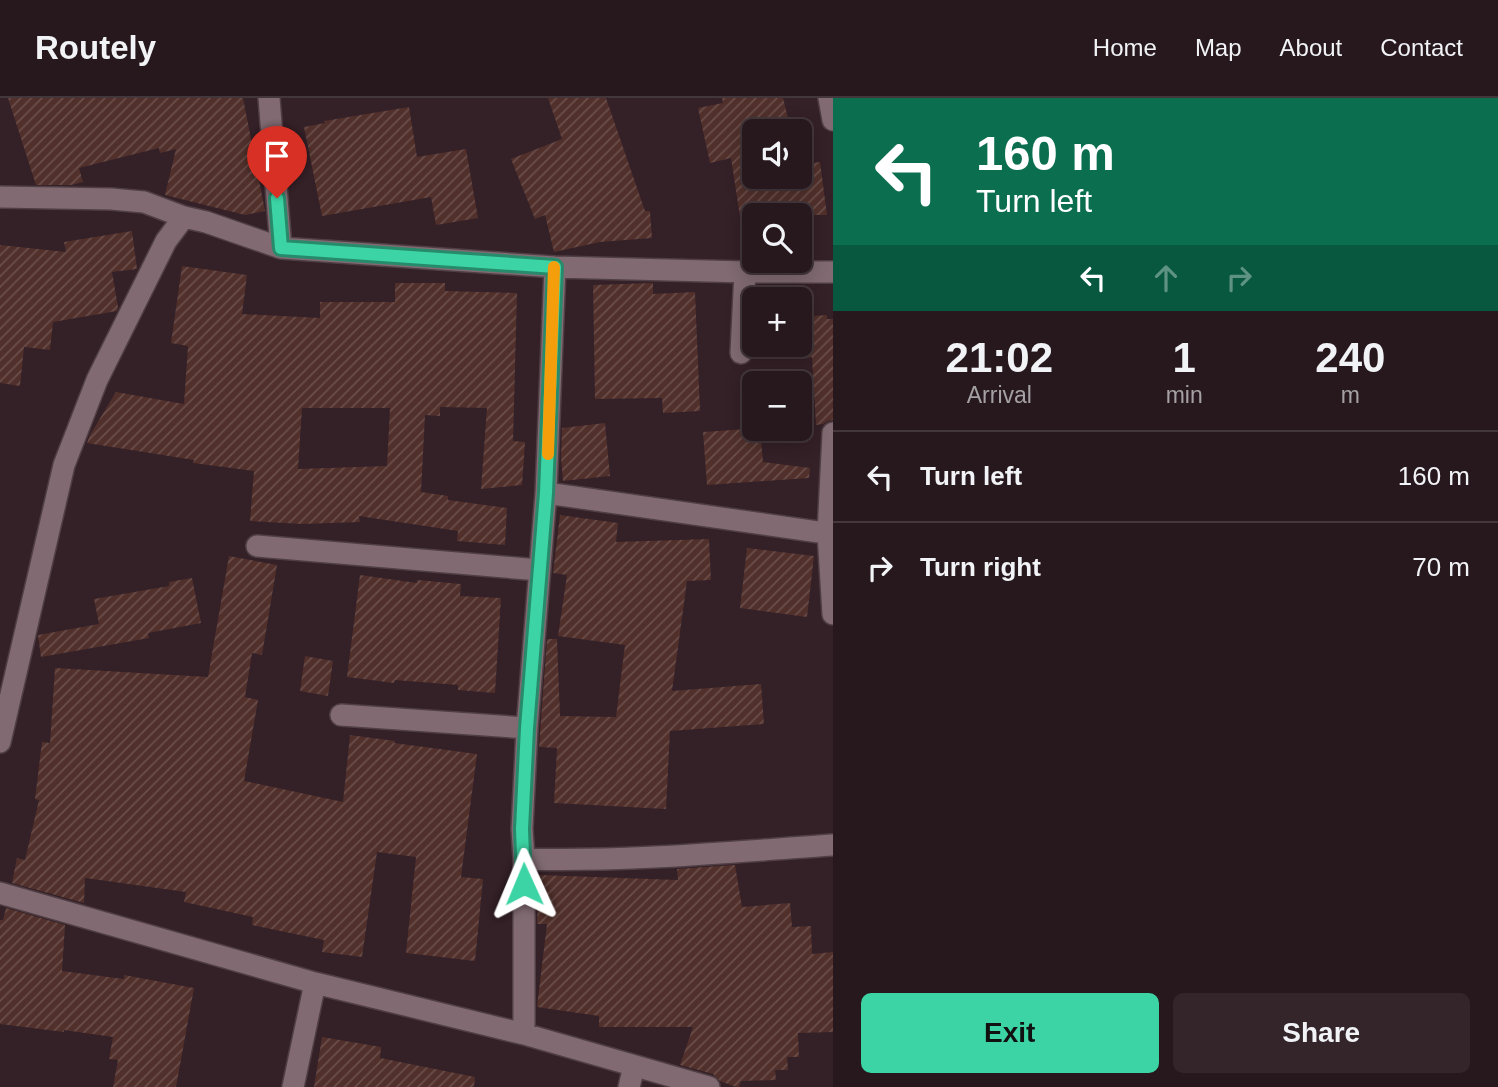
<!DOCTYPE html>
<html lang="en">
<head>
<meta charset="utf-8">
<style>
	body { margin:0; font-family:Helvetica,sans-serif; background:#33252a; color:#f1f3f6; height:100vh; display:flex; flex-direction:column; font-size:26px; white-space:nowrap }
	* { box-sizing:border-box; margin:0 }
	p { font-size:23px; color:#a4a0a4 }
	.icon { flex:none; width:38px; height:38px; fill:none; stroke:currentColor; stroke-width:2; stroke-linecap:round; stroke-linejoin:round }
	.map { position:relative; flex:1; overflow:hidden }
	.drawer { display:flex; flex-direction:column; background:#27181d; width:665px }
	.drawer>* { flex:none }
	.banner { background:#0b6e4f; color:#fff; overflow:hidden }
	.buttons { position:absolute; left:742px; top:21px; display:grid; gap:14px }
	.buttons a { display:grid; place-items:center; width:70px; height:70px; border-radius:10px; background:#27181d; box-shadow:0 4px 18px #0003,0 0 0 2px #43373b; font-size:35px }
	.pin { position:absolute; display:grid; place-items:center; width:60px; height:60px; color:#fff; margin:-72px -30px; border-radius:50% 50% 50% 0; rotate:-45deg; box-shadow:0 0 7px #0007 }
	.pin .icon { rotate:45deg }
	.me { position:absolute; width:77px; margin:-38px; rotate:359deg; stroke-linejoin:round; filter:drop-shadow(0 0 5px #0008) }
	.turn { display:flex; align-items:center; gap:24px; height:147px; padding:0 28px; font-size:32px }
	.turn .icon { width:91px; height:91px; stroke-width:2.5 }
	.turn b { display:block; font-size:49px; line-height:60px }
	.lanes { display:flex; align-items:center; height:66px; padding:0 28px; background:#0003; justify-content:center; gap:35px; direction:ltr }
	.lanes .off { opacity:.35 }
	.eta { display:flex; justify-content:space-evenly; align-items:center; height:119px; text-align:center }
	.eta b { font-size:42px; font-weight:600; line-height:49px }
	.action { display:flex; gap:14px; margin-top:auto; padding:14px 28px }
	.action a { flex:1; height:80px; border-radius:10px; background:#3cd4a4; color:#111; font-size:28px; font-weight:600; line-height:80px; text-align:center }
	.action a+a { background:#33252a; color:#f1f3f6 }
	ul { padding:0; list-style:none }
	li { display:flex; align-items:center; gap:21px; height:91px; padding:0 28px; border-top:2px solid #43373b }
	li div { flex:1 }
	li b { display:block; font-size:26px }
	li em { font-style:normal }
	header { display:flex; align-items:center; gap:42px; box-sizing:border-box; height:98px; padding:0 35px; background:#27181d; border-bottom:2px solid #43373b }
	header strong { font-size:33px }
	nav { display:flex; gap:38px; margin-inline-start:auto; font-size:24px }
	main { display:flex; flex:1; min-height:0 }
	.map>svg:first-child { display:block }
	.building { fill:url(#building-hatch); fill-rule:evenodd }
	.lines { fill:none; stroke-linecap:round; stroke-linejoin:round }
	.street-casing { stroke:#4f3e44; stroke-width:24 }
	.street { stroke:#816a72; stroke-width:21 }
	.route-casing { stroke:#278a6b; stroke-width:18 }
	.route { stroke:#3cd4a4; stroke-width:12 }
	.slow { stroke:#f59e0b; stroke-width:12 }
</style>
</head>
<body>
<header>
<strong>Routely</strong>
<nav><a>Home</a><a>Map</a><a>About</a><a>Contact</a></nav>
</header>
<main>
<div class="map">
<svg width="833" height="989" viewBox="0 0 833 989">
	<defs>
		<pattern id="building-hatch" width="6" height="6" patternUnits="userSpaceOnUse" patternTransform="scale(1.75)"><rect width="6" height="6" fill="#51302b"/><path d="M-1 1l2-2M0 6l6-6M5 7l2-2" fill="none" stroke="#6a4e4a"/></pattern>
	</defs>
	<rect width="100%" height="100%" fill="#342027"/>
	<path class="building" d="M8 0H243L265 113 245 117 165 97 176 51 160 55 159 50 79 70 83 84 71 87H36Z
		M548 0H606L645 113H650L652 140 600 144 554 154 545 117 535 121 511 61 562 41Z
		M722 0H783L788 20 782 21 785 33H754V79H800V67L820 64 827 117H754V132H742L731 60 710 65 698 10 723 5Z
		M409 9 417 59 466 51 478 120 436 127 431 99 322 118 304 29 325 25 324 23Z
		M132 133 137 171 112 174 118 209 117 213 53 224 50 252 24 249 20 288 0 285V147L66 154 64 144Z
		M182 168 247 177 242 216 320 220V204H395V185H445V193L517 195 513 343 525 344 522 387 481 391 487 310 440 309V318L425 317 421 394 448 398V402L507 410 505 447 457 443 458 433 359 418 360 424 301 426 250 423 254 373 193 365 194 362 87 345 90 337 116 294 184 306 188 248 171 245ZM302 310H390L387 368 298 371Z
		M653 185V196L695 194 700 313 663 315 662 300 595 301 593 187Z
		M827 217V221H833V322L828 323 823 326 816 327 812 259 800 261V219Z
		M605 325 610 378 563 383 561 360 562 330Z
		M747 331H760L763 364 810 370 809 380 707 387 703 334Z
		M560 417 618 425 616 444 709 441 711 482 687 483 672 593 761 586 764 626 670 633 666 711 554 705 557 650 539 649 547 541H557L560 618 616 619 625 547 558 538 567 477 553 475Z
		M747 450 814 458 807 519 740 510Z
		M229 458 277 467 262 557 252 555 245 599 258 602 244 683 343 704 350 637 395 643 394 645 477 656 461 779 483 781 475 863 406 855 416 759 377 754 362 859 322 854 324 842 252 827 253 819 184 804 186 794 85 780 84 805 12 785 17 760 25 762 39 702 35 701 42 644 50 645 55 570 208 579Z
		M360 477 417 485V482L461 486 460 498 501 500 495 595 458 592V587L395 582 394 585 347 579Z
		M192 480 201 525 148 535 149 540 41 559 38 537 99 526 94 501 169 488V484Z
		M305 558 333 563 328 598 300 593Z
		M735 767 742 809 790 805 792 829 811 828 812 856 833 854V934L798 935 799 959H787L788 972H775L776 982 741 983 739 989H736L720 983 713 976 680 967 693 929H599V918L537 909 547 826H537L538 777 678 782 677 771Z
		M6 810 65 827 62 873 124 881V877L194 890 176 989H113L118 962 109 961 113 939 64 932V934L0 926V822H3Z
		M322 939 381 949 380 960 475 979 474 989H314Z"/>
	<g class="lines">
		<defs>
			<path id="street" d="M269 0 281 150
				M829 0 833 22
				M0 99 111 101 144 104 184 119
				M555 169 546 395 527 630 522 731 524 761C627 764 730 754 833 747
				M741 255 745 174
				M833 335 828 435 833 516
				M546 395 833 436
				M257 448 539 472
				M341 617 527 630
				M0 644 64 367 97 282 166 143 184 119 206 124 281 150 555 169 745 174H833
				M524 761V936
				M0 795 315 885 524 936 709 989
				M293 989 315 885
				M629 989 634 968"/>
		</defs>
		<use href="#street" class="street-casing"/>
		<use href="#street" class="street"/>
	</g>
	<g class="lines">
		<defs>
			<path id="route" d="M277 100 281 150 555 169 546 395 527 630 522 731 524 786"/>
		</defs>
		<use href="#route" class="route-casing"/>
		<use href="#route" class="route"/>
		<path class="slow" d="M548 356 554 169"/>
	</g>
</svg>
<div class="buttons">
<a><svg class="icon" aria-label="sound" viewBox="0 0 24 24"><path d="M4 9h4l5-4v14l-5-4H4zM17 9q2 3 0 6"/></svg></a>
<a><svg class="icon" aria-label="search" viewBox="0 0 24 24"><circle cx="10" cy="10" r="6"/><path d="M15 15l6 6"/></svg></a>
<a>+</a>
<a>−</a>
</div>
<div class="pin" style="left:277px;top:100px;background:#d93025"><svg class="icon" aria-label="arrive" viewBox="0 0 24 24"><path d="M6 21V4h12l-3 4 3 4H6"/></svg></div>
<svg class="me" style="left:524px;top:786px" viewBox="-20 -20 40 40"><path d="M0-17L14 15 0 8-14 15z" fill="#3cd4a4" stroke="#fff" stroke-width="4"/></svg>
</div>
<section class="drawer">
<div class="banner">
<div class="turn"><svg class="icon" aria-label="left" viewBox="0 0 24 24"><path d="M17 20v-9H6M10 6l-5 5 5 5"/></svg><div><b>160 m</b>Turn left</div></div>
<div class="lanes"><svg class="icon" aria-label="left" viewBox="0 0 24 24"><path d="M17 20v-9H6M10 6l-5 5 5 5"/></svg><svg class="icon off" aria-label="ahead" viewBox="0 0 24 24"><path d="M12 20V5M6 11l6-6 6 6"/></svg><svg class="icon off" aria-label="right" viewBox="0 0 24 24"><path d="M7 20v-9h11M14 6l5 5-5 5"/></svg></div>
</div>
<div class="eta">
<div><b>21:02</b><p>Arrival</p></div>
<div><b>1</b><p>min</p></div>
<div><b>240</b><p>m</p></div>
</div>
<ul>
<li><svg class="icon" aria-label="left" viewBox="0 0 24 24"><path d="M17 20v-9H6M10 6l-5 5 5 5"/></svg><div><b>Turn left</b></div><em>160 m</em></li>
<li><svg class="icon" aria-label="right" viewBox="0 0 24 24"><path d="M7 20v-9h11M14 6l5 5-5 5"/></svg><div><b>Turn right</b></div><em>70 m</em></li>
</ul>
<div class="action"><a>Exit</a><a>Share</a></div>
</section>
</main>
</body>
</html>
